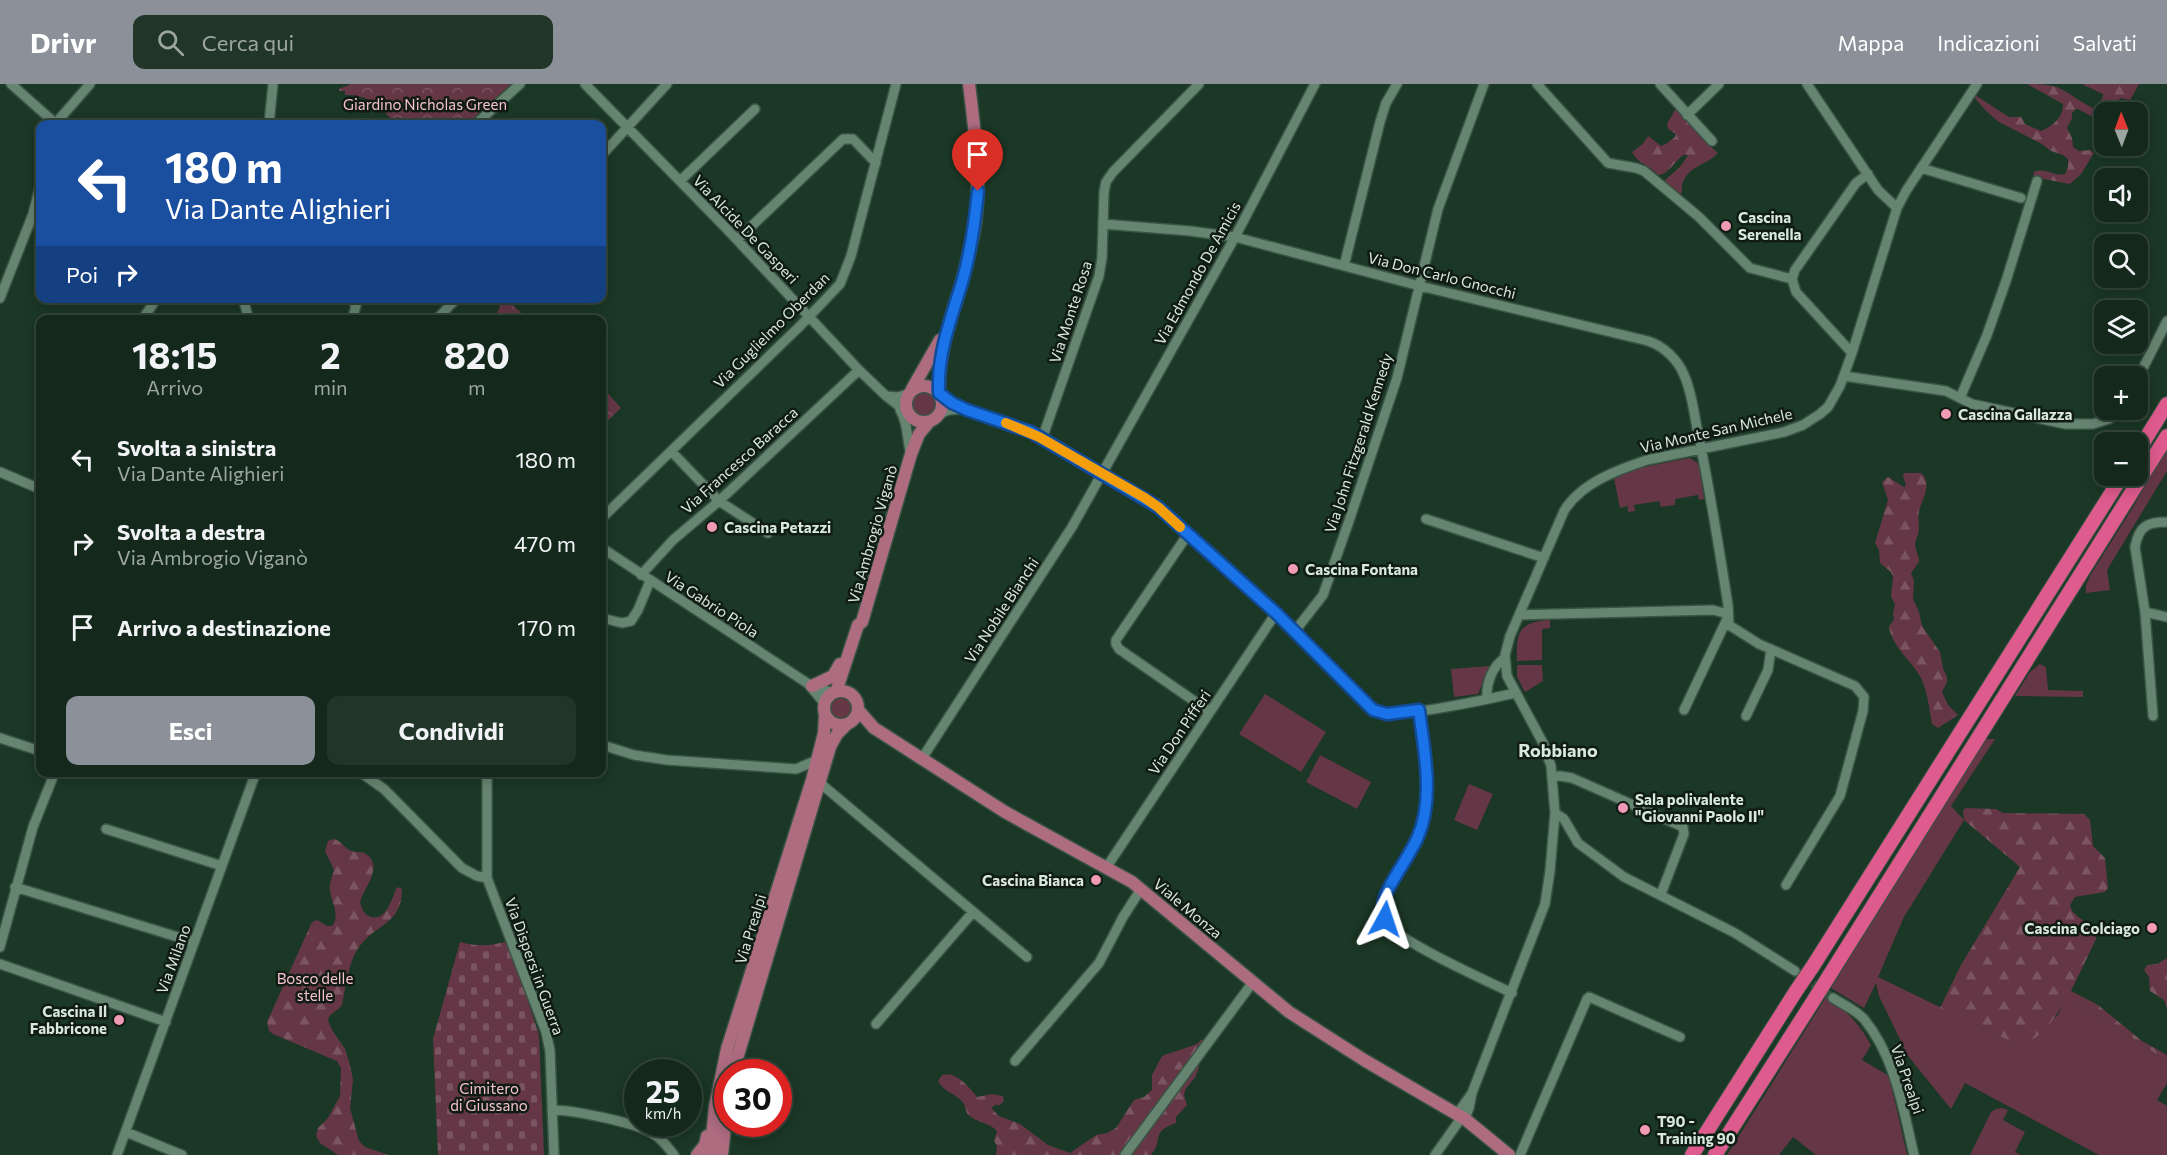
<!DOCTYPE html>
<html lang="it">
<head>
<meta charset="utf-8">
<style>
	body { margin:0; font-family:Commissioner,sans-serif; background:#213529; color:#f1f3f6; height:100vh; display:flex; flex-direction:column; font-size:22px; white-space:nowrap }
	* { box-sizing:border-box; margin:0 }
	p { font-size:20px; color:#9da6a3 }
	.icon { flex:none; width:33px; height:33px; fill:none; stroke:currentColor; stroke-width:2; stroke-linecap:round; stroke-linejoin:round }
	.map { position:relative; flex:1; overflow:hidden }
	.panel { position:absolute; left:36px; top:231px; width:570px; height:462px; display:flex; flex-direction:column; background:#14291c; border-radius:12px; box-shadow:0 3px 15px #0003,0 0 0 2px #33453b }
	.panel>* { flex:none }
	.guide { position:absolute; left:36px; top:36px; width:570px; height:183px; border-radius:12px; box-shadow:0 3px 15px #0003,0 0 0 2px #33453b; background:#1a4fa0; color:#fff; overflow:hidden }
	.needle { width:39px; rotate:359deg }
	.tools { position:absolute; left:2094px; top:18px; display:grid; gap:12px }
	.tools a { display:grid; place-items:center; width:54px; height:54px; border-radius:12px; background:#14291c; box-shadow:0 3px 15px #0003,0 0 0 2px #33453b; font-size:30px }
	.speed { position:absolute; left:624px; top:975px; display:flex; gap:12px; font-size:30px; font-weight:700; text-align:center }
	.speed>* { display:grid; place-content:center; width:78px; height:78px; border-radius:50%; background:#14291c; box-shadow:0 3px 15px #0003,0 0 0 2px #33453b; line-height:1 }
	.speed small { font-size:15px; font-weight:400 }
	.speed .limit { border:9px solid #d22; background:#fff; color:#111 }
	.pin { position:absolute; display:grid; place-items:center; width:51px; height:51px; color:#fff; margin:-62px -26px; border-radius:50% 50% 50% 0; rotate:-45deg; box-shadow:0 0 6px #0007 }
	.pin .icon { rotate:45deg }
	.me { position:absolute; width:66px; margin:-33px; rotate:5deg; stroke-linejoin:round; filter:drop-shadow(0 0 4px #0008) }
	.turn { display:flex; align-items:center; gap:21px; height:126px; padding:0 30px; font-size:27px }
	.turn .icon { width:78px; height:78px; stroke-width:2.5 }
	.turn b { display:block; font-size:42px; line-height:51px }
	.then { display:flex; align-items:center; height:57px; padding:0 30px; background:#0003; gap:12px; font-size:22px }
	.eta { display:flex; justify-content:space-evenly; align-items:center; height:102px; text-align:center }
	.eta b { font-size:36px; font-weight:700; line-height:42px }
	.button { display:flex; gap:12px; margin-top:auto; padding:12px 30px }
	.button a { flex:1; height:69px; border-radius:12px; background:#8c9099; color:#fff; font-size:24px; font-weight:700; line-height:69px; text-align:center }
	.button a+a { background:#213529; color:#f1f3f6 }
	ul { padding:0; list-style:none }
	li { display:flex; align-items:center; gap:18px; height:84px; padding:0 30px }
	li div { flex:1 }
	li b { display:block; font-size:22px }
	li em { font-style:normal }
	header { display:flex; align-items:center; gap:36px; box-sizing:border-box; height:84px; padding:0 30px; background:#8c9099; color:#fff }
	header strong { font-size:28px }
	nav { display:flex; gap:33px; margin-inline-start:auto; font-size:21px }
	.search { width:420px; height:54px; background:#213529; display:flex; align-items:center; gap:15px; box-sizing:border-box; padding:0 21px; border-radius:12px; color:#9da6a3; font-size:22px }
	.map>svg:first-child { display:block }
	.green { fill:#653746 }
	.forest { fill:url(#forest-firs) }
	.cemetery { fill:url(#cemetery-stones) }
	.park { fill:url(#park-crowns) }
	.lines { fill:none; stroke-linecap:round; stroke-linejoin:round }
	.minor-tunnel { stroke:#375241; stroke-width:9; stroke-dasharray:9 4.5; stroke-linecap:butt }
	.minor-casing { stroke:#3a5344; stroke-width:12 }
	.major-casing { stroke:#3a5344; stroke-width:15 }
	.highway-casing { stroke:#3a5344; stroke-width:16 }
	.minor { stroke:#668570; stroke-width:9 }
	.major { stroke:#ae6c81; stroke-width:12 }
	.highway { stroke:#de5b8d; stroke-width:14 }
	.highway-bridge-casing { stroke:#3a5344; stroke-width:16; stroke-linecap:butt }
	.highway-bridge { stroke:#de5b8d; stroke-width:14 }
	.route-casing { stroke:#114b97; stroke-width:15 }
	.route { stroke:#1a73e8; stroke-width:10 }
	.slow { stroke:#f59e0b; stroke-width:10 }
	.poi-dot { fill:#f09ab5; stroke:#0f1b13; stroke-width:2 }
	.labels { text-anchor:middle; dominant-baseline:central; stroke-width:5; stroke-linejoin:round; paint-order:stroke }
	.park-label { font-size:15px; fill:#f6c2d1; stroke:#0f1b13 }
	.poi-label { font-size:15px; font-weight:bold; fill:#d8e8dd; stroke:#0f1b13; text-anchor:start }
	.street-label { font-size:15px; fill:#d8e8dd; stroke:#0f1b13 }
	.quarter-label { font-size:18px; font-weight:bold; fill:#d8e8dd; stroke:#0f1b13 }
</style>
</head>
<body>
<header>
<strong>Drivr</strong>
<div class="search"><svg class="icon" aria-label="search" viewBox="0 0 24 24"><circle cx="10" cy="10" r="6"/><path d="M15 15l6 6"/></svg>Cerca qui</div>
<nav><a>Mappa</a><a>Indicazioni</a><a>Salvati</a></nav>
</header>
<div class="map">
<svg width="2167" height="1071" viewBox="0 0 2167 1071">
	<defs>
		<pattern id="forest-firs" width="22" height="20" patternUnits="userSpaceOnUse" patternTransform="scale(1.5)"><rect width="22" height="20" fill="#653746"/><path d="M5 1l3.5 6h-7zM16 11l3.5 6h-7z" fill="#7a5460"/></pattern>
		<pattern id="cemetery-stones" width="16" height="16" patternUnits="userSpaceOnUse" patternTransform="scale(1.5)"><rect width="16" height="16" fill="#653746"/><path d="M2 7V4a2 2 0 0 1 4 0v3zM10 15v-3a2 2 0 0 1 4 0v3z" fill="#7a5460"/></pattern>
		<pattern id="park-crowns" width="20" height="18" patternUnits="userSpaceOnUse" patternTransform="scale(1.5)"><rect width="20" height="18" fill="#653746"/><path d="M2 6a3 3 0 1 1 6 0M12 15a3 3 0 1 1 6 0" fill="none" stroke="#7a5460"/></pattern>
	</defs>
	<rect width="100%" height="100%" fill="#1b3725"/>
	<path class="green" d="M911 320a13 13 0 1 1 26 0a13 13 0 1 1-26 0Z
		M2167 362V387L2107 486 2110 506 2086 509V501L2091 490 2132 425Z
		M1690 374 1699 380 1704 415 1699 416 1698 411 1675 415V421L1661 423 1659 417 1634 421 1635 427 1628 428V422L1620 424 1614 394 1634 385Z
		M1550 536V544L1542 545V576L1517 577C1516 547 1519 538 1550 536Z
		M2040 580 2046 583 2048 606 2083 607V613L2015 612 2030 588Z
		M1517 581H1542L1543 597 1525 608 1517 593Z
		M1490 582 1478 610 1454 613 1451 585Z
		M1265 610 1326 648 1301 688 1239 650Z
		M827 625a14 14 0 1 1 28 0a14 14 0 1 1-28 0Z
		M1986 655H1995L1951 722 1964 736 1904 833 1878 893 2016 960 2051 937 2058 931 2066 914 2094 929 2158 971 2167 979V999L2157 1016 2167 1022V1071H2099L1965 999 1951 1025 1908 972 1879 912 1876 899 1864 924 1831 904Z
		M1320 671 1371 698 1357 725 1306 698Z
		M1469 700 1493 710 1477 746 1454 736Z
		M1826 913C1848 928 1858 938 1871 961L1862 976 1889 992 1907 1071H1816L1793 1053 1779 1071H1727Z
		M2002 1024 2008 1026 2003 1036 2025 1048 2015 1068 2021 1071H1970L1991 1028 1996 1025Z"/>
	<path class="forest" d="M2027 0C2038 0 2051 0 2061 5 2073 11 2083 20 2095 25L2103 13V10L2082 0H2139L2130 16 2120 14 2112 28H2104V39L2078 25H2076L2072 29V34L2067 44 2072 54 2073 63 2079 67 2090 66 2094 69 2081 90 2070 100 2033 93 2034 88C2045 83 2054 93 2065 90L2068 83V75L2063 71 2051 67 2042 60 1999 38 1986 27 1974 13 1975 11 2009 33H2021L2025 40 2041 47C2052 43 2064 32 2063 20Z
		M1680 23 1687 31 1686 37 1692 41 1703 56 1718 69C1707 81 1687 82 1682 101 1682 104 1682 107 1681 110L1676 108 1664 97 1680 83 1688 71H1683C1674 78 1669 90 1658 91 1650 81 1638 80 1632 68L1643 60 1648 52 1661 62 1666 60 1675 53 1676 50 1668 45 1667 40 1675 26Z
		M1904 389H1921C1933 400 1922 415 1919 427 1918 433 1919 440 1919 446 1918 451 1916 455 1915 460 1915 466 1919 471 1919 478L1911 489 1914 497 1913 515 1919 528 1922 542 1940 568 1943 584 1947 593V598L1942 608 1948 621 1958 631 1938 644 1932 640C1929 625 1928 609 1921 594 1912 577 1891 562 1889 542L1894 536 1893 529 1895 521 1891 512 1893 493 1891 488 1880 479 1879 466 1875 459 1888 416 1882 398 1888 393 1904 403 1906 401 1903 392Z
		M1966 724 1996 725 2003 729 2084 730 2090 736 2093 762 2105 774 2108 804 2105 808 2075 813 2070 821C2073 837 2097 837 2096 855L2071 907 2098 921 2142 957 2167 971V979L2158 971 2094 929 2067 915C2055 933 2040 960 2016 960L1940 924 1961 881 2020 783 1964 736 1963 726Z
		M333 755C342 756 344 765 352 767 357 769 362 767 366 770 384 782 364 804 360 818 362 825 363 830 371 833 387 837 392 814 397 803L402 805C402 842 374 839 357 866 349 878 345 906 342 921 338 927 329 929 328 936L332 946 345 965 350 981 353 996 350 1024 359 1057 365 1063 388 1071H338L320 1059 316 1052 318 1044 328 1034 340 1012 341 984 337 977 332 975 273 950 269 947 267 938 312 838 317 836 327 842H332C342 830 328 814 330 800 331 795 333 790 334 786L325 767 328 757Z
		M2167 874V924L2164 916 2150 907 2149 893 2144 886 2147 881 2157 880Z
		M1201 956H1206L1198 973 1199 984 1195 993 1185 1006 1184 1011 1187 1021 1176 1033V1039C1150 1048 1164 1055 1151 1071H996L997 1062 994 1057 997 1047C990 1039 979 1039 971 1033 965 1029 967 1026 964 1020 958 1010 943 1008 938 997L942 991C956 987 969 1003 977 1013L992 1010 1003 1012 1004 1017 1000 1021H995L991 1024 999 1032 1020 1040 1048 1061 1070 1069 1096 1051 1107 1049 1116 1044 1134 1016 1144 1013 1152 1006V991L1162 972 1197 960Z"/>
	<path class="cemetery" d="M508 857 539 951 544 1071H438L433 955 460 858C478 863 491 862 508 857Z"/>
	<path class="park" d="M351 0H511L467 40H394C383 22 367 10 345 11V7H339V5Z
		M502 214 506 215 528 235H502L497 229 500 223 498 218Z
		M602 303 621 324 602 342Z"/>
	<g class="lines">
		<path class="minor-tunnel" d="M1802 892 1833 914"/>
		<defs>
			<path id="minor" d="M11 0 55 39 59 40
				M585 0 725 143 859 286 885 311 909 330
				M1537 0 1608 79 1636 84 1644 87 1699 133 1750 184 1792 195
				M1660 0 1712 57
				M1807 0 1878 106 1897 124
				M1687 31 1719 0
				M55 40 90 0
				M269 40 273 0
				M476 40 520 0
				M602 71 667 0
				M1921 84 2021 114
				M680 97 755 25
				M1103 140 1190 147 1235 153 1420 202 1648 257C1664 262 1678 276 1684 291 1692 308 1694 330 1698 349 1710 406 1719 464 1728 521L1729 541 1759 560 1855 602 1864 613 1863 627 1840 712 1786 801
				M737 156 843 55H853L876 79
				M1344 182 1380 38 1386 19 1397 0
				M0 214 33 130 40 103
				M243 214 249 236
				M351 214 356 222 352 236
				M142 236 157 214
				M436 236 457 214
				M1852 269 1796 208 1792 195 1795 186 1856 99 1868 90
				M1844 292 1946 307 1972 320 2065 340H2093L2109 335 2120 326
				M2138 294 2167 237
				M940 311 967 326 1031 348 1158 423 1276 529 1377 628C1398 635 1489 615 1515 609
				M887 312 897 313 908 310
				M1960 314 1987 251 2006 197 2037 97
				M900 326C909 340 906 355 911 370
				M939 330 949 326 961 325
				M1042 355 1099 192 1102 174 1104 108 1106 98 1113 88 1199 0
				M671 367 719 417 768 449
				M0 388 40 405
				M602 434 800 242 840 200 851 172 896 0
				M1426 435 1544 474
				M2167 438C2147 438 2139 442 2135 463L2145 528 2167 533
				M1188 450 1116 556V560L1119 565 1210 628
				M602 464 807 599 833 609
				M641 491 673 456 719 417 859 286
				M2145 528 2153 632
				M1519 531 1713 526 1728 530
				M602 534 622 539 631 537 638 526 650 497
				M1295 547 1323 511 1349 437 1397 294 1438 125 1484 0
				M809 601 825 620
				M1487 615C1486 600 1492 582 1505 574
				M1419 626C1424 665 1435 715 1418 753 1407 777 1372 813 1388 840 1398 857 1489 898 1512 909
				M1684 626 1727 535
				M1746 632 1768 586 1771 565
				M0 654 40 667
				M602 661 634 671 667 676 796 685 817 676
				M921 676 1072 443 1235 153 1315 0
				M360 688 384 705 462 784 477 792 487 794
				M487 688V794L546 948 550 967 554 1071
				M1553 693 1560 692 1572 694 1683 743 1684 750 1661 810
				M820 699 1027 873
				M1555 729 1564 735 1578 759 1624 793 1735 849 1795 887
				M106 745 222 782
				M1106 784 1276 529
				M15 803 194 858
				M0 863 33 743 55 688
				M0 880 166 938
				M1833 914C1842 920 1856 926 1864 935 1895 973 1903 1024 1914 1071
				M876 940 973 828
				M1015 977 1099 879 1123 833 1141 805
				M552 1026C573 1026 632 1038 650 1048 660 1053 667 1062 674 1071
				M1457 1030 1472 1009
				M1465 1035 1469 1024 1472 1009 1545 820 1550 787 1555 729 1551 682 1543 659 1507 592 1505 571 1510 552 1564 427C1581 399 1617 386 1647 376L1784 348 1803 341 1820 330 1828 323 1840 302 1852 269 1897 124 1906 107 1977 0
				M126 1048 182 1071
				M117 1071 256 688
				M1125 1071 1253 898
				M1435 1071 1462 1033
				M1520 1071 1587 915 1589 913 1680 953"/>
			<path id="major" d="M906 320a18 18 0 1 1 36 0a18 18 0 1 1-36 0Z
				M912 305 940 256
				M939 309C938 275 947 246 957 214 964 194 968 173 973 152 983 101 975 50 969 0
				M812 602 833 592 840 580
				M824 624a17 17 0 1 1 34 0a17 17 0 1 1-34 0Z
				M836 608 858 541 862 538 911 370 919 350 929 338
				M859 627 874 644 1005 728 1132 798 1289 928 1364 976 1465 1035 1509 1071
				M733 988 830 663 837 650 846 641
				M697 1071 705 1061 707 1052
				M710 1071 715 1023 727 965 812 696 824 649 825 630
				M722 1071 728 1014"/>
			<path id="highway" d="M2138 367 2167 320
				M1813 882 2122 392
				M1829 892 2167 352
				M1692 1071 1796 907
				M1715 1071 1812 919"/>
		</defs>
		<use href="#minor" class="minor-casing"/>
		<use href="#major" class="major-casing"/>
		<use href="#highway" class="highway-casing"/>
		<use href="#minor" class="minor"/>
		<use href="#major" class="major"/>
		<use href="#highway" class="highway"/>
		<defs>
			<path id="highway-bridge" d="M1796 907 1813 882
				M1812 919 1829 892"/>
		</defs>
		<use href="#highway-bridge" class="highway-bridge-casing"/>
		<use href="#highway-bridge" class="highway-bridge"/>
	</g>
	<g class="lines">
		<defs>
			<path id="route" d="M978 107C975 137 971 166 963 195 952 233 937 268 939 309L952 319 967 326 1031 348 1158 423 1276 529 1373 626 1387 630 1419 626C1424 666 1435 716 1417 755 1408 774 1394 792 1385 812L1383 821 1385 835"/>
		</defs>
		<use href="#route" class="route-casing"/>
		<use href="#route" class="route"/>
		<path class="slow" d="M1006 339 1039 353 1145 414 1158 423 1180 443"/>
	</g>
	<g class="poi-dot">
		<circle cx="1726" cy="142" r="6"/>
		<circle cx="1946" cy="330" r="6"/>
		<circle cx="712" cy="443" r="6"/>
		<circle cx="1293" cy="485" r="6"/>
		<circle cx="1623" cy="724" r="6"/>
		<circle cx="1096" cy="796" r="6"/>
		<circle cx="2152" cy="844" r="6"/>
		<circle cx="119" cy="936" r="6"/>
		<circle cx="1645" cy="1046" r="6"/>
	</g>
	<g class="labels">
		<g class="park-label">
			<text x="425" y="20">Giardino Nicholas Green</text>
			<text x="315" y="894">Bosco delle<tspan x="315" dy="17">stelle</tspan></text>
			<text x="489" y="1004">Cimitero<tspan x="489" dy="17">di Giussano</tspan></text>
		</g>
		<g class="poi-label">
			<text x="1738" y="133">Cascina<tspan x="1738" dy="17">Serenella</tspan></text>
			<text x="1958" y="330">Cascina Gallazza</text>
			<text x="724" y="443">Cascina Petazzi</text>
			<text x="1305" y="485">Cascina Fontana</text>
			<text x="1635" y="715">Sala polivalente<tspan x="1635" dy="17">"Giovanni Paolo II"</tspan></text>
			<text x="1084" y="796" text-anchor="end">Cascina Bianca</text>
			<text x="2140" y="844" text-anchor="end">Cascina Colciago</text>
			<text x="107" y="927" text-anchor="end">Cascina Il<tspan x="107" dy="17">Fabbricone</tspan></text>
			<text x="1657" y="1037">T90 -<tspan x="1657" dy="17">Training 90</tspan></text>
		</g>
		<g class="street-label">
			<text transform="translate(746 145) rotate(46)">Via Alcide De Gasperi</text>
			<text transform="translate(1197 189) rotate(-61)">Via Edmondo De Amicis</text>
			<text transform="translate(1442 191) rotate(14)">Via Don Carlo Gnocchi</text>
			<text transform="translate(1070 228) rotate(-72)">Via Monte Rosa</text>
			<text transform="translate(771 246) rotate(-45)">Via Guglielmo Oberdan</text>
			<text transform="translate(1716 346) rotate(-13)">Via Monte San Michele</text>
			<text transform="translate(1358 359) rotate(-72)">Via John Fitzgerald Kennedy</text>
			<text transform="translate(739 376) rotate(-42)">Via Francesco Baracca</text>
			<text transform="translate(872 450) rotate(-74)">Via Ambrogio Viganò</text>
			<text transform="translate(712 520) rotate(33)">Via Gabrio Piola</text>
			<text transform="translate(1001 526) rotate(-57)">Via Nobile Bianchi</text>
			<text transform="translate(1179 648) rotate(-56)">Via Don Pifferi</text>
			<text transform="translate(1188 824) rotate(40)">Viale Monza</text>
			<text transform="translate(750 845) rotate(-73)">Via Prealpi</text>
			<text transform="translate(173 875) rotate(-70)">Via Milano</text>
			<text transform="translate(535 882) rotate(70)">Via Dispersi in Guerra</text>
			<text transform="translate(1908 995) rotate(71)">Via Prealpi</text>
		</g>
		<g class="quarter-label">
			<text x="1558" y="666">Robbiano</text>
		</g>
	</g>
</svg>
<div class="tools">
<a><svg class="needle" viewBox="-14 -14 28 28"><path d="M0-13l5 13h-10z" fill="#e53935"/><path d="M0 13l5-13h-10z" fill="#9da6a3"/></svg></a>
<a><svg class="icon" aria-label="sound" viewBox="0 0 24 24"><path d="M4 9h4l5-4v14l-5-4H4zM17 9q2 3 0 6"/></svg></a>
<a><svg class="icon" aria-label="search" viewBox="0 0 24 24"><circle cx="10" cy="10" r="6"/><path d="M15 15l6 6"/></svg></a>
<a><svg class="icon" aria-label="layers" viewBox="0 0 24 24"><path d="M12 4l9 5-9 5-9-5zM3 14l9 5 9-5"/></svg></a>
<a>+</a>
<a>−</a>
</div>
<div class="speed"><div>25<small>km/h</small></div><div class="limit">30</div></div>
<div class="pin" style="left:978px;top:107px;background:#d93025"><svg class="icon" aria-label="arrive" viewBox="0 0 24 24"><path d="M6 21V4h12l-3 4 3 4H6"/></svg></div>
<svg class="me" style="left:1385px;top:835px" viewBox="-20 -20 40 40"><path d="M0-17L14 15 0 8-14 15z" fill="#1a73e8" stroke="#fff" stroke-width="4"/></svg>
<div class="guide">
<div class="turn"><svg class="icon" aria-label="left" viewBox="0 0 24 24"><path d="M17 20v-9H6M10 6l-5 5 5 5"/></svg><div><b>180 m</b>Via Dante Alighieri</div></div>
<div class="then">Poi<svg class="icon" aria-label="right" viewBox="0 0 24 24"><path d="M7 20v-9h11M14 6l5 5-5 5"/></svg></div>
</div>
<section class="panel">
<div class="eta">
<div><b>18:15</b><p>Arrivo</p></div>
<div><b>2</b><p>min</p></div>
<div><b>820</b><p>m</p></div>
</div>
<ul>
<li><svg class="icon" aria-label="left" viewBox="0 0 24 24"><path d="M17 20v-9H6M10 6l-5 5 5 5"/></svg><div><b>Svolta a sinistra</b><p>Via Dante Alighieri</p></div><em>180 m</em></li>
<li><svg class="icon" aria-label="right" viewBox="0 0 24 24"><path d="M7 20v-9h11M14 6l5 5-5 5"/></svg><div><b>Svolta a destra</b><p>Via Ambrogio Viganò</p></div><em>470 m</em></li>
<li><svg class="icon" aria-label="arrive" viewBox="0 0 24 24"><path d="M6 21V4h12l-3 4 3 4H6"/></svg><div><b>Arrivo a destinazione</b></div><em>170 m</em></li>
</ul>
<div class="button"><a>Esci</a><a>Condividi</a></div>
</section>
</div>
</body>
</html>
